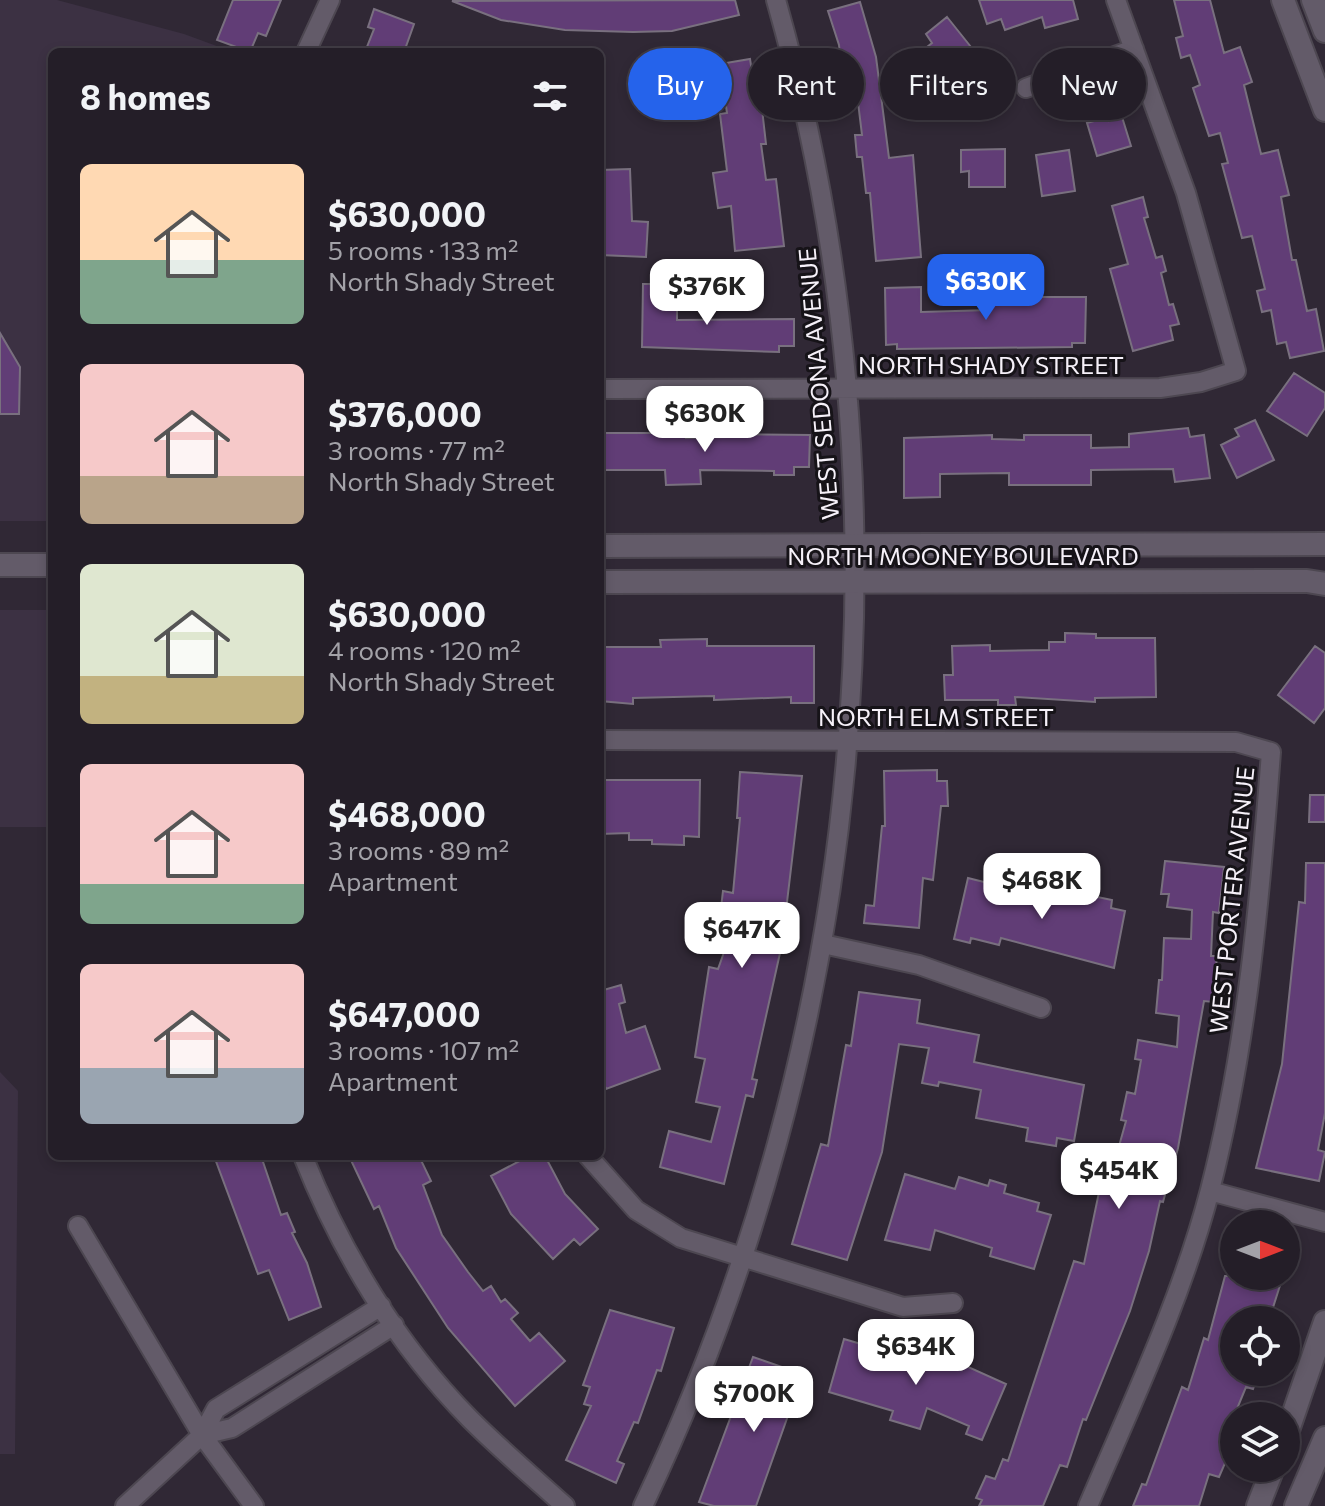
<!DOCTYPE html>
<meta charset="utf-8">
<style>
body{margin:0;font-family:Commissioner,sans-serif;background:#302b34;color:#f1f3f6;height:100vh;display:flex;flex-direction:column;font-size:30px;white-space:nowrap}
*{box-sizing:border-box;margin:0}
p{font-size:26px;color:#a3a2a8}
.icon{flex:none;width:44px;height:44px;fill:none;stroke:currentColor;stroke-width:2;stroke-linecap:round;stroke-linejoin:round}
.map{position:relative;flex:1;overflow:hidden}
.side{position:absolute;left:48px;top:48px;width:556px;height:1112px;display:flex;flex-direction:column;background:#241e28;border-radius:12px;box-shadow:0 4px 12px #0003,0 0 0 2px #413c45}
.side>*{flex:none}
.top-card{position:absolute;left:628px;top:48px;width:576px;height:72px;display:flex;gap:16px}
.needle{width:52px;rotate:90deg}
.fabs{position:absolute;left:1220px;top:1210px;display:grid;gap:16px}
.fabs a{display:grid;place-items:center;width:80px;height:80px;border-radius:50%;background:#241e28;box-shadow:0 4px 12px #0003,0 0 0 2px #413c45;font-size:40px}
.price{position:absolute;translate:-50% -68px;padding:0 18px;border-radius:16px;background:#fff;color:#222;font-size:26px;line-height:52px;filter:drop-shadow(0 2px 4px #0008)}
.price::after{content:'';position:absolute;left:50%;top:48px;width:24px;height:18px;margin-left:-12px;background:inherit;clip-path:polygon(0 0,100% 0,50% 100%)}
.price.active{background:#2563eb;color:#fff}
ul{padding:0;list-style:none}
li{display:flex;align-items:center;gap:24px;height:200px;padding:0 32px}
li span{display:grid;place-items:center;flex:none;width:224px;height:160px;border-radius:12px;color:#555}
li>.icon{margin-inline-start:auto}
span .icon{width:96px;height:96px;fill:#fffc;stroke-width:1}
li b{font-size:34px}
h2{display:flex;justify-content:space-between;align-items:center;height:96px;padding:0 32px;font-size:34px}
.pill{padding:0 28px;border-radius:36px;background:#241e28;box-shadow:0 4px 12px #0003,0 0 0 2px #413c45;font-size:28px;line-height:72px}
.pill.active{background:#2563eb;color:#fff}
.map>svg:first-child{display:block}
</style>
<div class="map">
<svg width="1325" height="1506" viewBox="0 0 1325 1506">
<rect width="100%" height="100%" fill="#302835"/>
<path fill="#3c3143" d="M0,0h57l127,34 49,18h-181v469h-52z
M0,610h52v217h-52z
M0,1072l18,19 -3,363h-15z"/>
<path fill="#613d76" stroke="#79707f" stroke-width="2" d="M233,0h48l-15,36 -8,-3 -8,19 -33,-12z
M735,0l4,15 -67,16 -39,1 -68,-2 -64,-10 -49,-19z
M979,0h94l5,19 -33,9 -3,-11 -37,13 -4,-11 -14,5z
M1174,0h36l14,53 16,-6 12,35 -8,3 17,69 17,-4 11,45 -8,2 11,63h4l11,51 9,-2 8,42 -34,7 -4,-16 -9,2 -6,-34 -9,2 -5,-21 8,-2 -13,-53 -10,2 -20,-74 6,-1 -8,-30 -11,3 -16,-48 7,-3 -10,-30 -9,3 -5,-20 7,-2z
M860,2l16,55 13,101 24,-3 8,102 -45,4 -6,-68h-4l-4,-36h-5l-2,-22h7l-5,-41 -3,1 -2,-12 -9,1 -4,-39 -11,-34z
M374,9l40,15 -10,28h-39l9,-23 -6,-2z
M947,17l28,35 -32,26 -21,-27 10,-8 -6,-9z
M750,59l8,51 4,-1 4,35h-5l5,36 10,-1 8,67 -49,5 -4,-45 -13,2 -5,-35 14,-2 -7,-57 7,-1 -7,-49z
M1108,117l1,4 13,-4 9,29 -34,10 -10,-33z
M1005,149v38h-36v-16l-8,1v-22z
M1069,150l6,41 -33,5 -6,-41z
M630,169l2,52 16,1 -2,35 -46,-2v-85z
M1143,197l5,20 -4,1 12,40 6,-2 4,15 -5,2 8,32 4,-1 6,20 -9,2 3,14 -40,11 -23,-82 18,-5 -16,-58z
M643,284h34v36l117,-1v27h-15v6l-137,-5z
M990,285h36v12h60l-1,46h-13v4l-175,2v-5l-11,1 -1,-57 36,-1v25l69,-2z
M0,333l20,34 -1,47h-19z
M1294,373l31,20v15l-18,28 -40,-25z
M1255,420l19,40 -37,18 -16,-33 18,-9 -4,-7z
M1188,428l2,9 14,-2 6,43 -35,4 -2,-13 -82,1v15h-82v-12l-69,1v23l-36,1v-60l88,-3v4l32,1v-5h67v13l38,-1v-13z
M604,433h82v5l41,-1v-3l83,1 -1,32h-15v8h-20v-4l-74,-1 1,14 -35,1 -1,-15h-61z
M1065,633l31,1v4h59l1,59 -61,1v4l-80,-5 1,8h-18v-5h-53l-1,-25h9l-1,-29 38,-1v6l59,-1v-8h16z
M707,639v7h107v57h-23v-6l-77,3v-4l-81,2v6l-33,-3v-54h61l-1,-7z
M1315,646l10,7v55l-11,15 -36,-28z
M937,770v11h10l1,25h-7l-8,74 -10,-2 -4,50 -55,-5 2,-18 8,1 8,-80h3l-1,-55z
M740,772l62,4 -20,168 -30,135 5,1 -4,17 -7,-2 -22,89 -64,-17 9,-36 42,11 9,-35 -24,-5 9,-43 -10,-2 14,-90 9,2 5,-14 6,-46 -8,-1 2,-17 10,2 7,-75h-3z
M600,780h100l-1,57 -15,-1v9l-32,-1v-4h-23v-7l-29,1z
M1310,795h15v27h-16z
M1165,861l59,6 -5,46 -6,-1 -2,44h6l-4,46 -9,-1 -26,147 -15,54 -3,-1 -11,50 -19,60 -44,109 -3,-1 -16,48 -7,-2 -17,41h-64l3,-6 -6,-2 10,-22 9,3 8,-20 5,2 66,-200 10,3 23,-110 9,3 10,-36 -5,-1 6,-28 8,2 6,-34 -6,-1 3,-19 39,7 2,-31 -23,-3 3,-33h3l2,-42 27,1 1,-29 -25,-3 2,-13h-8z
M1306,863h19v250l-7,37 7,2 -6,29 -63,-13 26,-104 17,-162 6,1z
M968,878l60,15 1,-4 24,5 1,-6 58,12 -1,8 14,3 -11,57 -113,-30 -2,7 -28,-7 -1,5 -16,-4z
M621,985l4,17 -6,2 7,29 19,-7 15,43 -54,20 -6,-17v-81z
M859,992l61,8 -3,23 62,12 -5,27 110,23 -10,56 -17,-3 -1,8 -30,-5 2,-13 -52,-10 5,-28 -42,-8 -1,4 -16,-3 7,-35 -30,-4 -17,108 -35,108 -55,-16 29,-100 7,2 18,-101 5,1z
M214,1156h47l20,59 6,-2 8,19 -3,1 15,30 14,44 -32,13 -20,-50 -11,4z
M349,1156h70l12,25 -8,4 19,50 26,37 15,19 8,-5 10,16 4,-3 13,14 -7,6 19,22 9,-8 26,28 -50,45 -67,-78 -52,-80 -17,-42 -5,3z
M529,1156h16l20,38 33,35 -18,16 -6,-6 -21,20 -42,-45 -20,-38z
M905,1174l50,15 4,-12 29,9 2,-6 16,5 -2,8 35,10 -2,8 14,4 -17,54 -44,-13 2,-8 -57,-18 -5,20 -45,-10z
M1225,1276h58l-14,44h-35v52h25l-6,17 -7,-2 -12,29v24l-5,14 -10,23 -10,-3 -10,32h-66l9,-22 4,1 36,-98 6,3 16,-52 4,2z
M610,1310l64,18 -13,43 -4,-1 -19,53 -4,-1 -17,39 7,3 -8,19 -50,-23 25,-54 -7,-2 6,-17 -7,-2z
M844,1339l51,15 1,-4 66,20 2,-5 42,19 -24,56 -16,-6 3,-8 -42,-18 -7,21 -30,-9 3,-9 -64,-19z
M753,1357l58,20 -13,36 -8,-3 -34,96h-42l-15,-4z"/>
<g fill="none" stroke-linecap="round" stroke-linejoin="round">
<g stroke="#4d4751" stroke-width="22">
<path id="minor" d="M306,52l24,-52
M1026,88l108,-39
M600,389l560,-1 41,-6 35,-11 -50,-178 -70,-193
M600,740l636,2 35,10c-11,148 -24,294 -61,438 -28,108 -78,213 -122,316
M823,944l96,21 122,43
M303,1156c38,96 94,189 167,263 30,30 63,58 95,87
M588,1156l48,54 45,28 222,69 50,-4
M1210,1191l115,31
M78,1226l124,209 52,71
M202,1435l30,-7 162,-103
M125,1506l77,-71 14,-26 165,-103
M643,1506c221,-467 275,-1008 133,-1506"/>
</g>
<g stroke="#4d4751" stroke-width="26">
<path id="tertiary" d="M1283,0l42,110
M1313,0l12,31
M600,546l725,-2
M0,565h52
M600,582l707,-1 18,3
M1286,1436l39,-114
M1258,1506l15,-38
M1296,1506l29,-68"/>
</g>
<use href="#minor" stroke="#635b69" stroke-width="18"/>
<use href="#tertiary" stroke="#635b69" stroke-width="22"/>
</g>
<g text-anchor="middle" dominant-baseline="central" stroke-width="6" stroke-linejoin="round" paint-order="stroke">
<g font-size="24" fill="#f6f1f9" stroke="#161318">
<text x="991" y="364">NORTH SHADY STREET</text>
<text transform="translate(818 384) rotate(-95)">WEST SEDONA AVENUE</text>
<text x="963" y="555">NORTH MOONEY BOULEVARD</text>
<text x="936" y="716">NORTH ELM STREET</text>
<text transform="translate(1231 900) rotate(-84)">WEST PORTER AVENUE</text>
</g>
</g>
</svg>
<div class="fabs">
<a><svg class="needle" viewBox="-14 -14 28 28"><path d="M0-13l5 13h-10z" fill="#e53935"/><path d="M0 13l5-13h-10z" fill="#a3a2a8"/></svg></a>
<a><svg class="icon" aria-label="locate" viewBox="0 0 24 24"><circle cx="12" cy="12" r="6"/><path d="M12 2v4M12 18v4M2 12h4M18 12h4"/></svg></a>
<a><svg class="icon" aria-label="layers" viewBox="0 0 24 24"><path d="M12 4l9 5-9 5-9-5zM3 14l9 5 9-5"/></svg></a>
</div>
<b class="price active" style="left:986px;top:322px">$630K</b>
<b class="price" style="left:707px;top:327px">$376K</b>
<b class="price" style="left:705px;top:454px">$630K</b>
<b class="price" style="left:1042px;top:921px">$468K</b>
<b class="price" style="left:742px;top:970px">$647K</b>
<b class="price" style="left:1119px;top:1211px">$454K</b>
<b class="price" style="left:916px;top:1387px">$634K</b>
<b class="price" style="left:754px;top:1434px">$700K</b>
<div class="top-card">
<a class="pill active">Buy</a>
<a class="pill">Rent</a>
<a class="pill">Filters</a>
<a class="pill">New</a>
</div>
<section class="side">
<h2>8 homes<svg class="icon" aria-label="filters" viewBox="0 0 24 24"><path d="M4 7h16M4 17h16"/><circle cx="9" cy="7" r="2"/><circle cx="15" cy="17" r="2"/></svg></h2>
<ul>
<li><span style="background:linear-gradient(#ffd9b3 60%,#7fa58c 0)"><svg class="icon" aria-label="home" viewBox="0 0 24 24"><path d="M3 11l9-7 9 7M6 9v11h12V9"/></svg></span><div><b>$630,000</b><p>5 rooms · 133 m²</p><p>North Shady Street</p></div></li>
<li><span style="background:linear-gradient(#f6c9c9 70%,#b9a48a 0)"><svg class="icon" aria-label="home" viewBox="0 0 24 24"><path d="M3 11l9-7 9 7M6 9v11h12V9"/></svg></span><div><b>$376,000</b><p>3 rooms · 77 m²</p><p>North Shady Street</p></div></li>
<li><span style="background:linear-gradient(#dfe7d0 70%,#c2b280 0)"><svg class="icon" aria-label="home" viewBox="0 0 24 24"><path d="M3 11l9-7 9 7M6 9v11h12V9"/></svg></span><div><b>$630,000</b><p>4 rooms · 120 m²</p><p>North Shady Street</p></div></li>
<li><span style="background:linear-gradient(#f6c9c9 75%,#7fa58c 0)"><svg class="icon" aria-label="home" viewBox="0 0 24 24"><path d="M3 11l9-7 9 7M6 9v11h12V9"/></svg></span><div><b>$468,000</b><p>3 rooms · 89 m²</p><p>Apartment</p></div></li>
<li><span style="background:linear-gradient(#f6c9c9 65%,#9aa5b1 0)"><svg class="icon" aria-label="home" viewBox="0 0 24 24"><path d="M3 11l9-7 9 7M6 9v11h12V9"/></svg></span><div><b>$647,000</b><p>3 rooms · 107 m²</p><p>Apartment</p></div></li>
</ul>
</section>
</div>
